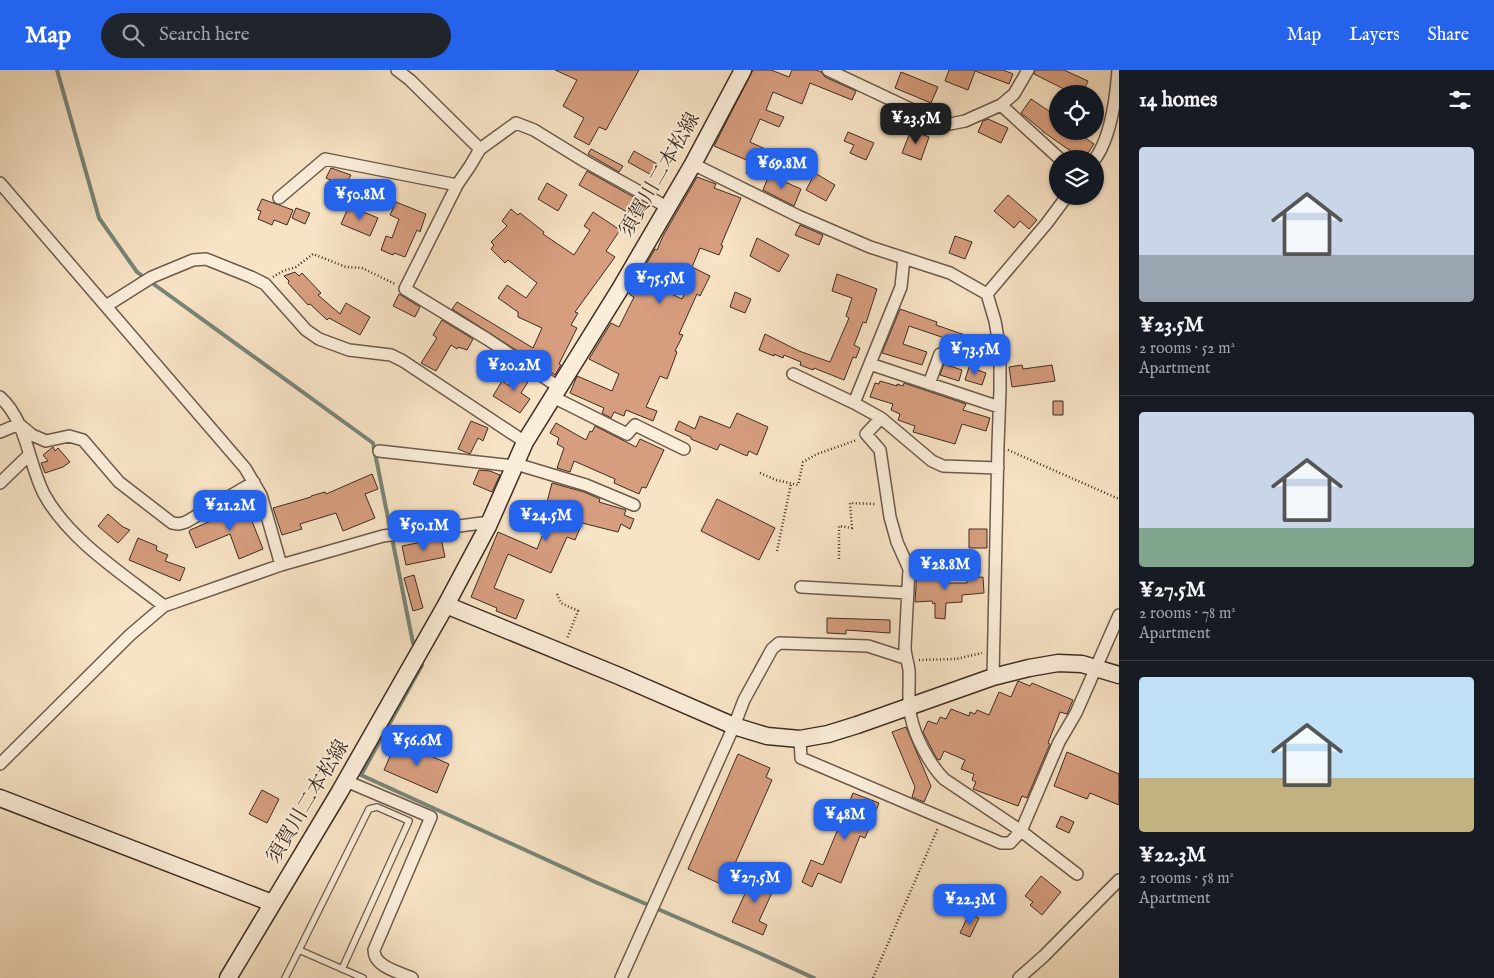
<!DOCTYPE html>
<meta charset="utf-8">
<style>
body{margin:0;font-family:"IM FELL English","Noto Serif JP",serif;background:#20242c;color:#f1f3f6;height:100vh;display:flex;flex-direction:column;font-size:19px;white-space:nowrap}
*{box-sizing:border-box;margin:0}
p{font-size:16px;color:#9ea1a6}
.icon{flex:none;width:28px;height:28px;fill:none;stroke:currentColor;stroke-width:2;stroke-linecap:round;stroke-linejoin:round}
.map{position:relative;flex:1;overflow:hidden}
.drawer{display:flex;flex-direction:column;background:#171b24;width:375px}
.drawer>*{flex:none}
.tools{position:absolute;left:1049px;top:15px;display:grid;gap:10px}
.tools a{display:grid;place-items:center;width:55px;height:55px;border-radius:50%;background:#171b24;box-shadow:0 1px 4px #0004;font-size:25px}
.price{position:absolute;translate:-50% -42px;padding:0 11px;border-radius:10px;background:#2563eb;color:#fff;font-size:16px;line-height:32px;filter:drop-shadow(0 1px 2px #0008)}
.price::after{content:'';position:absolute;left:50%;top:30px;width:15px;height:11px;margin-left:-8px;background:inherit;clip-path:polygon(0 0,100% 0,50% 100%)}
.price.selected{background:#222;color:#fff}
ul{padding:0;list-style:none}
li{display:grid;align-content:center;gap:10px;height:265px;padding:0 20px}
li+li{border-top:1px solid #363941}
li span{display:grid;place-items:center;height:155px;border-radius:5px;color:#555}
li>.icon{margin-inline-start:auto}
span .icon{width:90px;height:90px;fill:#fffc;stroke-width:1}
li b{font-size:21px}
h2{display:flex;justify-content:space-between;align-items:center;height:60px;padding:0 20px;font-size:21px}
header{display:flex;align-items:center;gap:30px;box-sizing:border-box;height:70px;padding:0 25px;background:#2563eb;color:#fff}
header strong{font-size:24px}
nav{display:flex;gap:28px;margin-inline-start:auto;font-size:18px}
.search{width:350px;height:45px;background:#20242c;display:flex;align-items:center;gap:12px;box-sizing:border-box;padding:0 18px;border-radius:28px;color:#9ea1a6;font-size:19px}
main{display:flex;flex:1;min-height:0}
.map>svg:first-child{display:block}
</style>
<header>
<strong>Map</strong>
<div class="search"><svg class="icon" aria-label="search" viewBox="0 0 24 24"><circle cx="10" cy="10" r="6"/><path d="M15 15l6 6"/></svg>Search here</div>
<nav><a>Map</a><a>Layers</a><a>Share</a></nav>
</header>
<main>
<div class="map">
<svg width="1119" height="908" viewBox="0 0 1119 908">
<rect width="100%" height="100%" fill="#f7e3c5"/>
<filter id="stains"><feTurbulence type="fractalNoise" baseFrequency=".004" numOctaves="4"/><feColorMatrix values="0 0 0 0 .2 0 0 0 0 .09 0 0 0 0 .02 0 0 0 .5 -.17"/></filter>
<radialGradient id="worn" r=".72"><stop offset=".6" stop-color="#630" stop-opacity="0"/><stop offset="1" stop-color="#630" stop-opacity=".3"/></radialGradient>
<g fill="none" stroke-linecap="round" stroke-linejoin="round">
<path stroke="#788478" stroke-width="4" d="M57,0l42,148 38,54 236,171 40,200
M422,595l-61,110 232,106 164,71 57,26"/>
</g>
<path fill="#d69d7e" stroke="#3e2d23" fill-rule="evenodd" d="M555,0h84l-33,60 -7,-3 -10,18 -15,-8 10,-19 -21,-12 14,-26z
M753,0h18l18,7 3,-7h24l5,2 4,5 31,14 -4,9 -42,-17 -8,21 -29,-12 -7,18 18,7 -5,10 -19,-8 -10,23 22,10 -11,27 -15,-6 5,-11 -37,-16z
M949,0h54l10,4 -4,10 -34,-13 -7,19 -23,-9z
M1035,0h29l24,11 -6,13h-8l-40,-20z
M901,2l37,15 -7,16 -36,-15z
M1031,29l27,18v14h17l19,13 -10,15h-17l5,-7 -30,-21h1l-22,-18z
M988,49l20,9 -7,15 -23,-11 5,-11z
M911,60l18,7 -8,23 -19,-7z
M848,62l26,11 -8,17 -16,-7 4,-8 -10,-4z
M591,79l32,17 -4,6 -31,-18z
M634,81l25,14 -6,11 -25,-14z
M331,98l20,7 -9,17 -10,-4 3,-6 -9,-4z
M587,101l57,32 -8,14 -57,-32z
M815,103l20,12 -9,16 -20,-11z
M769,105l32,14 -7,17 -31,-16z
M697,107l19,7 -2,4 27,10 -20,47 2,1 -4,9 -19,-7 -8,19 18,9 -10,20 -3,-2 -18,40 4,1 -8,16 2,1 -10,27 -7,-3 -14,31 11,4 -4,10 -27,-11 -2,6 -10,-4 -3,6 -9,-5 2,-5 -34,-15 7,-17 35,15 7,-17 -30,-15 22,-36 8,4 15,-30 -5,-3 26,-45 2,1 6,-14zM673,199l19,10 -10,20 -19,-9z
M547,113l20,12 -9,16 -20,-12z
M1008,125l29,25 -8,9 -9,-8 -6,7 -20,-17z
M262,129l31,11 -6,15 -13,-5 -2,5 -14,-6 3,-8 -4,-1z
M396,132l30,12 -6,18 -3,-2 -12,27 -11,-4 -1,2 -12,-5 5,-14 6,2 7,-19 -9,-4z
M349,136l29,12 -8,18 -29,-12z
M296,138l14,5 -5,11 -13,-6z
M511,139l7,6 2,-2 24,19 -1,2 31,21 16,-25 -6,-4 9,-14 27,18 -14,21 9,6 -40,55 3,1 -7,12 6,3 -18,36 2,1 -6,10 -103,-66 5,-7 76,46 9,-20 -24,-11v-5l-20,-14 9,-13 19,13 11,-15 -29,-23 -3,3 -14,-14 3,-4 -3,-3 16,-16 -5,-5z
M800,155l23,10 -4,10 -24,-10z
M955,166l17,6 -7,17 -16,-6z
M757,168l32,17 -10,17 -29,-16z
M295,202l4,4 3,-3 19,20 -3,2 22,19 6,-11 24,14 -10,18 -31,-17 -2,2 -17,-16 -2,1 -20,-22 1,-2 -5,-5z
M837,204l40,15 -11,34 -3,-1 -9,23 6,3 -4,10 -3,-1 -9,23 -30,-12 -1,2 -13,-5 1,-3 -17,-7 -1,3 -9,-4v2l-15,-6 6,-16 34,17 31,11 19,-44 -3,-2 6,-18 -20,-7z
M735,222l16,7 -6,14 -15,-6z
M399,224l21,13 -5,10 -22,-11z
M900,239l37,13 -1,3 29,10 -3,9 -53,-18 -6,18 24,8 -5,13 -40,-12z
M442,250l31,19 -6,11 -9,-3 -1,2 -6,-4 -15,26 -15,-8 16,-25 -4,-3z
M944,294l18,6 -3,11 -19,-6z
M1022,295l1,4 29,-4 3,16 -43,6 -3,-20z
M969,297l17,6 -4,12 -17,-5z
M520,300l11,7 -10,16 9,6 -10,14 -27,-17 9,-15 8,5z
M880,311l17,5v-2l6,2 1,-3 62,21 -3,6 27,8 -4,13 -24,-7 -7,20 -42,-12 2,-6 -17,-6 2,-6 -9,-4 2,-6 -23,-7 5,-14 4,1z
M1053,331h10v14h-10z
M737,343l31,14 -11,28 -8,-4 -2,5 -27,-12 -3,6 -26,-11v-2l-16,-7 4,-9 16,8 5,-13 30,12z
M471,351l17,7 -5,13 -5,-3 -8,16 -12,-5z
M556,353l30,17 4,-9 2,1 3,-6 41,21 4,-8 24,11 -18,38 -4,-1 -3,7 -25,-11 1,-4 -41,-18 -4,11 -13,-4 7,-20 -7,-4 2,-6 -9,-5z
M53,377l2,4 3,-3 12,14 -7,5 -18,6 -4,-10 7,-2 -5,-6z
M479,400l11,1 10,4 -8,17 -19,-8z
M372,404l6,15 -13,5 10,24 -32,13 -7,-18 -36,11 2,5 -20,6 -9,-27 38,-11v-1l14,-4 1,2z
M552,413l32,9 16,7 -1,3 27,8 -2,5 10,4 -4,10 -9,-5 -3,8 -36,-9 -7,17 -8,-3 -16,36 -43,-19 -14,34 30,12 -8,19 -20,-8 1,-3 -26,-11 27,-65 39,17 18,-45 -8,-2z
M717,429l58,29 -16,32 -58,-29z
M246,436l17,43 -24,10 -9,-25 -34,14 -7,-16 1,-2z
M108,444l15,13 7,3 -12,13 -20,-17z
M969,459h18v19h-18z
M138,468l19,8 -1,4 12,5 -3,6 20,7 -5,13 -51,-21z
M441,468l4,19 -39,8 -4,-19z
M917,501h12v8h14l1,4h23v-5l16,-1 1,16 -22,2v7l-16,1 -1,16 -10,-1v-15l-2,1 -1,-3 -17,1z
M414,505l9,33 -10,3 -9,-33z
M827,548l63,2v13l-44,-3v4l-19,-1z
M1018,611l12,5 2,-3 41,17 -6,14 -7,-2 -12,31 2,1 -23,54 -5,-2 -4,10 -45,-17 3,-7 -4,-2 2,-6 -13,-5 4,-9 -21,-9 -4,9 -3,-1 -14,-27 5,-11 9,3 3,-7 6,2 5,-10 18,7 1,-4 5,2 2,-4 12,5 10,-23 12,5z
M906,657l25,59 -7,16 -12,-5 3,-10 -23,-55z
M397,671l52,23 -12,29 -53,-23z
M1067,682l52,22v31l-29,-12 -3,6 -33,-13z
M738,684l32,14 -4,9 6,3 -47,106 -37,-17z
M262,720l17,9 -12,24 -18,-9z
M853,723l26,10 -14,35 -5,-2 -19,47 -23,-10 -6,14 -10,-5 9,-22 12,5z
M1061,746l13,6 -5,11 -13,-6z
M755,802l22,10 -18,39 8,4 -4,10 -31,-13z
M1041,806l20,16 -19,23 -12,-10 3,-3 -8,-6z
M969,844l10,4 -9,19 -10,-4z"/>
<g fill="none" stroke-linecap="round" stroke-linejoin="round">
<g stroke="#6c5a4c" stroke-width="8">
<path id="lane" d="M299,880l70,-141 8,-2 32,14 -67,148
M285,908l14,-28 64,28"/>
</g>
<g stroke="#6c5a4c" stroke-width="14">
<path id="street" d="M397,0l13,10 70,69 36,-26 18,7 52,32 81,45
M828,0l87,41 27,12 8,1 15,-3 36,-16 13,-11 14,-24
M1001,35l59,54
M1095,89c16,-22 21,-62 23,-89
M693,94l105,52 72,31 80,26 37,21 8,27 5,29v40l-2,55 -5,232
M0,113l245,285 16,27 20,70
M457,115l-52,104 82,50 73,49
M279,128l46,-39 132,26 13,-19 10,-17
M987,224l60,-71 20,-27
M106,236l46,-29 41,-17 13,-1 45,18 14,7 41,46 13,9 30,11 42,5 12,6 122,81
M870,294l129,43
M793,304l61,29 27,15 51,43 11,5 55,2
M929,314l11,-30
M0,327c27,24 28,66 44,97 25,46 79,80 120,112
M553,327l74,37 8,-9 49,24
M854,333l47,-116 3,-29
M881,348l-15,16 14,16 10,67 7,25 12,27 -4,78c0,8 3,15 4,23 1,15 -2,33 2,47 4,20 19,48 33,62l77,52 56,43
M0,362l19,-8 13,11 14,6 23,-5 14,4 36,42 53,41 7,1 7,-2 68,-40
M379,381l136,15
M516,394l70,21 48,20
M0,413l29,-28
M801,517l107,6
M800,669l1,19 200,85h9l11,-12 38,-89 17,-29 43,-98
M0,694l130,-129 34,-29 117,-41 102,-29 99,-13 6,3
M346,711l85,36 -57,133c0,17 25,22 38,28
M621,908l113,-252 10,-26 28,-51 7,-6 89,3 37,12
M1019,908l25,-22 75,-76"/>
</g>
<g stroke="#3e2d23" stroke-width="19">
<path id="secondary" d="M446,535l173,71 115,50 33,10 33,3 28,-5 29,-9 136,-48 36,-9 29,-5 24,1 37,11
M0,728l272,105
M228,908l111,-185 107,-188 42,-79 37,-84 95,-153 73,-125 50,-94"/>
</g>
<path stroke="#3e2d23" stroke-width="2.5" stroke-dasharray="1 2.5" stroke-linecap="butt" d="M273,207l10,-6 13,-4 17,-13 33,13 16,1 33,16
M1008,380l111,49
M760,403l16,7 22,5 5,-23 14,-8 40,-14
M777,481l14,-67
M839,489v-33l13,2 -2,-25 26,1
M557,524l4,9 17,8 -11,28
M919,590l37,-1 26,-6
M873,908l65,-150"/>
<use href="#lane" stroke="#faedd9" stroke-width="5.5"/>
<use href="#street" stroke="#faedd9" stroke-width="11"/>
<use href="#secondary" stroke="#faedd9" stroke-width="16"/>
</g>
<g text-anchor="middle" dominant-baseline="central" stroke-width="4" stroke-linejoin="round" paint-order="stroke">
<g font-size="20" fill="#3e2d23" stroke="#faedd9">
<text transform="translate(660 105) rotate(-60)">須賀川二本松線</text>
<text transform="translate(308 732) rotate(-59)">須賀川二本松線</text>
</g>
</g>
<rect width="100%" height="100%" filter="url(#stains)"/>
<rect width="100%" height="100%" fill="url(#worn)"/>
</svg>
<div class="tools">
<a><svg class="icon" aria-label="locate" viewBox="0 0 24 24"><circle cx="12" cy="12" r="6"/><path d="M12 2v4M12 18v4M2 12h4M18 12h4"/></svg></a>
<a><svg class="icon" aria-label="layers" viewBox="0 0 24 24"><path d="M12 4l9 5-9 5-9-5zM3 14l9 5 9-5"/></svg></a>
</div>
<b class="price selected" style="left:916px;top:75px">¥23.5M</b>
<b class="price" style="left:782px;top:120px">¥69.8M</b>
<b class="price" style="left:360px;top:151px">¥50.8M</b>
<b class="price" style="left:660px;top:235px">¥75.5M</b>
<b class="price" style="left:975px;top:306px">¥73.5M</b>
<b class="price" style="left:514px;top:322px">¥20.2M</b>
<b class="price" style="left:230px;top:462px">¥21.2M</b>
<b class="price" style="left:546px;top:472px">¥24.5M</b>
<b class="price" style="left:424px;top:482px">¥50.1M</b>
<b class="price" style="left:945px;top:521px">¥28.8M</b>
<b class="price" style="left:417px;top:697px">¥56.6M</b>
<b class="price" style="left:845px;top:771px">¥48M</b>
<b class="price" style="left:755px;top:834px">¥27.5M</b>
<b class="price" style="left:970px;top:856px">¥22.3M</b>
</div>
<section class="drawer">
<h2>14 homes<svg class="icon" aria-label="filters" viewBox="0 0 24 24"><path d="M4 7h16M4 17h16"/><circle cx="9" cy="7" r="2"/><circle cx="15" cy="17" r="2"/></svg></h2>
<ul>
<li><span style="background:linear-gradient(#c9d6e8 70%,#9aa5b1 0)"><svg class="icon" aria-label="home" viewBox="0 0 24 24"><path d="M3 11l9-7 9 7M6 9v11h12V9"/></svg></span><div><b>¥23.5M</b><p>2 rooms · 52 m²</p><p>Apartment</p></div></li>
<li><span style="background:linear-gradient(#c9d6e8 75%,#7fa58c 0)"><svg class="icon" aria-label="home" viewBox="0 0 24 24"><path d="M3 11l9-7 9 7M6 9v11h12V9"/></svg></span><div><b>¥27.5M</b><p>2 rooms · 78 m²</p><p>Apartment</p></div></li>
<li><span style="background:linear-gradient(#bfe0f5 65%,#c2b280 0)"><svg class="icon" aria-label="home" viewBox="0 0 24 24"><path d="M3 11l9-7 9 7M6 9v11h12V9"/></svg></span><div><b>¥22.3M</b><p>2 rooms · 58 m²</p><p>Apartment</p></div></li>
</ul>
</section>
</main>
